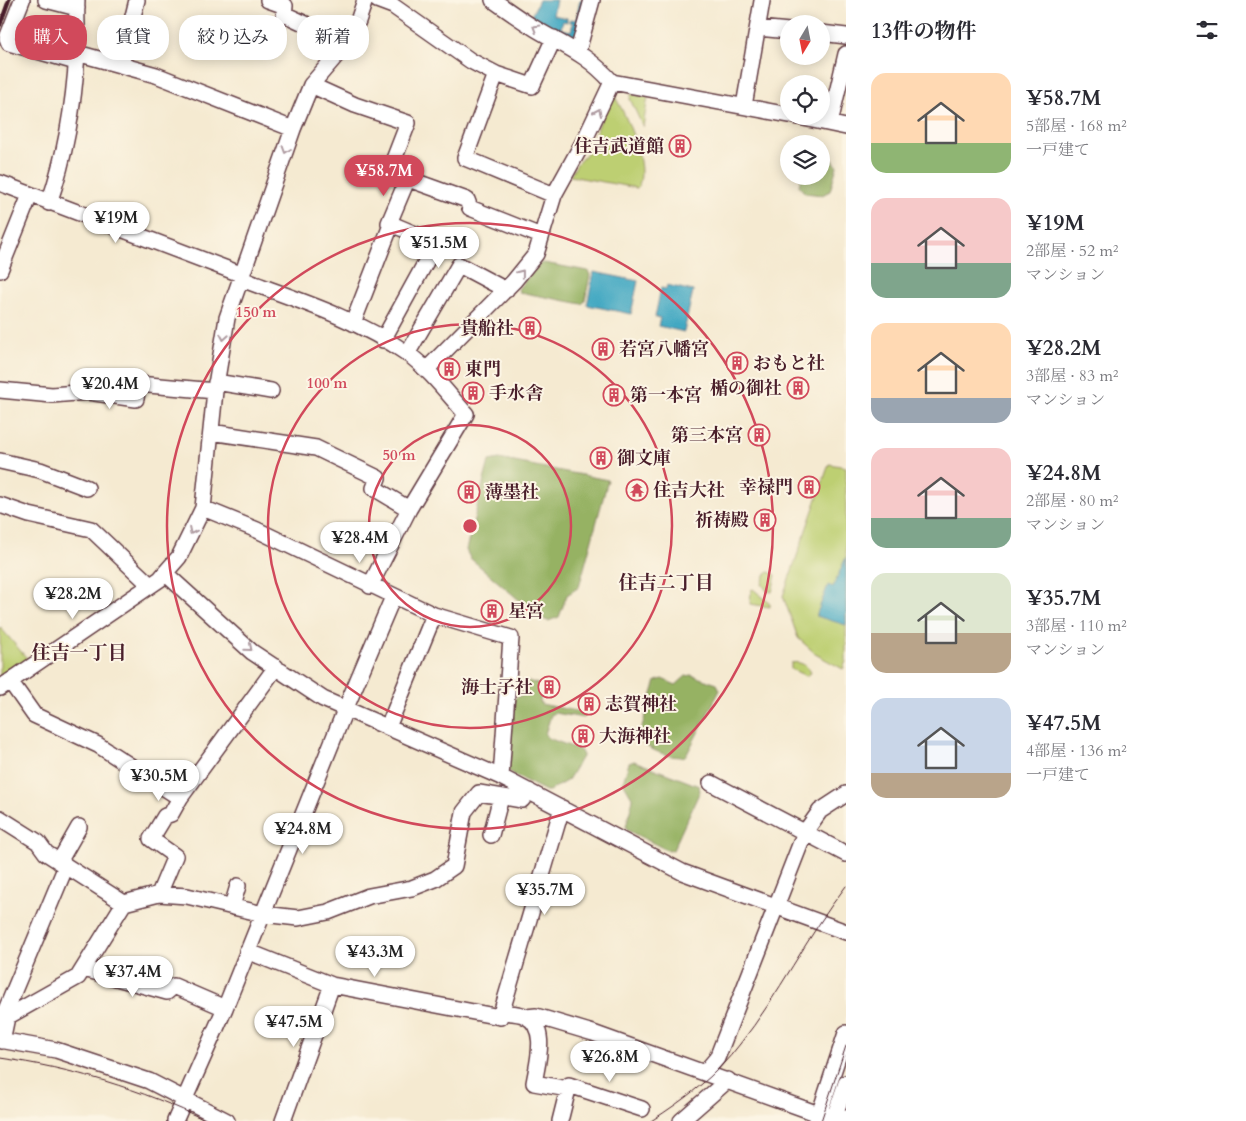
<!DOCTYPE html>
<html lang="ja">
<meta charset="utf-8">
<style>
body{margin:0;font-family:Cardo,"Noto Serif JP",serif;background:#f7f7f7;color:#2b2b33;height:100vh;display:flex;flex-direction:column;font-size:19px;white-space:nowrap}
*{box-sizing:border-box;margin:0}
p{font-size:16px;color:#7c7c81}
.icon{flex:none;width:28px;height:28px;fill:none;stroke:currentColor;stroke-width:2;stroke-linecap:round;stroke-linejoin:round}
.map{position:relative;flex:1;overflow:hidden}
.side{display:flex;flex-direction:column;background:#fff;width:400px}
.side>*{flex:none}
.hud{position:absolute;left:15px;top:15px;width:475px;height:45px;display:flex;gap:10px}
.needle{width:32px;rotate:190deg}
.controls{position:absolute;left:780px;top:15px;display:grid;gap:10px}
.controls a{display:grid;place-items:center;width:50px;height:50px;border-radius:50%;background:#fff;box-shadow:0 2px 12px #0003;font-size:25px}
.price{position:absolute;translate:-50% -42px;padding:0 11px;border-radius:18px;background:#fff;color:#222;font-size:16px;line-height:32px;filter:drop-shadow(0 1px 2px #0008)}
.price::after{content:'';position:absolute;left:50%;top:30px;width:15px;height:11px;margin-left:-8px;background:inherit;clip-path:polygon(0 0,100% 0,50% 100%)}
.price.selected{background:#d1495b;color:#fff}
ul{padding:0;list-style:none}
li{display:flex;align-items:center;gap:15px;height:125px;padding:0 25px}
li span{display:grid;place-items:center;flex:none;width:140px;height:100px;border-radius:15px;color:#555}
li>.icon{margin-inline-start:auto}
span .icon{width:60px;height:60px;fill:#fffc;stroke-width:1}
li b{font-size:21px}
h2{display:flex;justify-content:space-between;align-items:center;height:60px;padding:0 25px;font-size:21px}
.pill{padding:0 18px;border-radius:20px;background:#fff;box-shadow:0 2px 12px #0003;font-size:18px;line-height:45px}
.pill.selected{background:#d1495b;color:#fff}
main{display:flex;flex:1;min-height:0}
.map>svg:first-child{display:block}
</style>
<main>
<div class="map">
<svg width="846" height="1121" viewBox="0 0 846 1121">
<rect width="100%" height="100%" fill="#fcf5e5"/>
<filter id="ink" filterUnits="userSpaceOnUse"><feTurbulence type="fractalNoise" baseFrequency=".02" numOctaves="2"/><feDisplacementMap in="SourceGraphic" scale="10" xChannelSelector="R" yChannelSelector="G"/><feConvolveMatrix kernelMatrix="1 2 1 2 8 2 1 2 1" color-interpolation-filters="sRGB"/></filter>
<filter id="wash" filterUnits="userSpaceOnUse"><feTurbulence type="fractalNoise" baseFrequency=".0096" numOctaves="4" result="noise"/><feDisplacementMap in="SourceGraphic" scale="20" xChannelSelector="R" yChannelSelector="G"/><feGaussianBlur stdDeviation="1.12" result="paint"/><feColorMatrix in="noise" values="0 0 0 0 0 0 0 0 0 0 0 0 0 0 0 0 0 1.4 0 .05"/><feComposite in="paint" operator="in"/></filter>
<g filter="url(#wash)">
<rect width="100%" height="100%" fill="#f5ead1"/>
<path fill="#bdcf72" stroke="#84774e" d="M610,94h3c12,17 38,76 24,94l-67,-12 7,-12 13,-14z
M631,94l17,3 -5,30 -13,-28z
M829,464l17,3v194l-3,8 -26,-14 -19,-17 -15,-42z
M769,572l7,3 -4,17 -5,-1 -5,-7 3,-9z
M753,589l17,14v4l-20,-3 1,-14z
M0,627l31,36 -31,18z
M791,663c8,-2 17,2 20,10l-5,3 -15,-7z"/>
<path fill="#96b264" stroke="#706848" d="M826,159l7,1 4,6 -7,25 -8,4 -17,-2 -6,-7 2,-10h20v-16z
M544,263l44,8 2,4 -5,26 -3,3 -63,-12 -1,-3 21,-25z
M499,459l109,21 -29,107 -12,8 -8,22 -11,4 -8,-3 -70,-60 -4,-8 23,-89z
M691,675l26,9 3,6 -34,66c-13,4 -40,-7 -48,-17l18,-58 6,-2 14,6 10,-9z
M528,681l14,4 -2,16 1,3 45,9 -2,5 -29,-5 -4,2 -6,19 3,4 32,12 3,5 -15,25 -19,11h-3l-34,-17 -5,-6 8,-70 7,-3 1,-11z
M634,761l65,25 1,5 -27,59 -4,1 -42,-21 -1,-3 7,-28 -10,-17 6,-19z"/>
<path fill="#42a8c2" stroke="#466476" d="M539,0h17l-3,15 14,3v4l-4,-1 -2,8 10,2 2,-8 -3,-1 1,-3 5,1 4,-20h6l-10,41 -3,1 -44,-22z
M594,272l44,9 -7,33 -44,-9z
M667,285l26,6 -9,41 -26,-6 2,-8 -5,-1 6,-29 5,1z
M846,557v68l-30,-9 12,-31 5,2z"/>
</g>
<g filter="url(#ink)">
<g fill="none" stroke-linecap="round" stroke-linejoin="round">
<g stroke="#643d44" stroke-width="18">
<path id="minor" d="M22,0l-15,38 2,5 67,19
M46,0l31,8
M268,0l17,6 -1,8 63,29
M365,0l-7,21 -11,22 -36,42 -18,44 -66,189 -12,73 -12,117 -24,49 -14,16 87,79 71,47 178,78 181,95 164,60
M377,0l16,6 78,55 25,13 -31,84 89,37
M493,0c14,10 28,20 43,29 30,18 51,25 76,53l177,33
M758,28l31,3
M821,33l25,3
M578,51l14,-51
M77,53l79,22 137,54
M121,65l16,-65
M496,74l36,12 22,-48
M311,85l44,20 53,18 -19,49 78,28 3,8 71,28
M744,106l18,-105
M794,116l52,11
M830,123l16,-69
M0,183l243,92
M49,203c17,-49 25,-98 28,-150 1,-17 -1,-35 0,-53
M0,270l30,-75
M241,279c57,21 117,40 167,75 22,16 40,40 58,60l-57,95 -39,77
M353,323l38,-98
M383,340l50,-91 1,-7 -45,-19 16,-38 1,-7
M407,354l52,-89 47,25
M424,368l6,-2 84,-85 22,-27 18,-59 32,-58 26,-55
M216,382l55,9
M0,390l52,5 36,-3 48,7 2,-15 77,7
M211,432l105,16 62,30 -4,10 35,21
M0,461l40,9 47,18
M0,505l29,10 62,14 59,56
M203,508l54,22 177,85 77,23 -10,139
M10,681l24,34 64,30 82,53 96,-131
M0,688l160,-109 5,-6
M388,727l46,-112
M711,783l135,71
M0,818l38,24 8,11 78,50
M491,835l10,-38
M59,862l20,-35
M159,894l16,-38 -24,-17 14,-23 6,-2 9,-16
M232,906l6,-20
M247,951l85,34 168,32 62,-209
M84,969l83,23 7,-6 51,22
M501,1012c8,1 18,1 24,4 24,11 12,48 9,67l34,6 -8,32
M3,1017l63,-151
M526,1017l10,-1 57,17 220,79 33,6
M0,1040l56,10 93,31 78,40
M2,1041l5,-24 71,-40 46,-74 35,-9 28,2 76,18 35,4 30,-6 41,-16 43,-8 23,-9 19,-13 10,-54 15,-19 43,7 7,-9
M705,1072l12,-14 88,-226 15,-21 26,-17
M569,1085l73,24
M175,1121l50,-113 120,-298 48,-113
M283,1121l49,-136
M681,1121l47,-41
M817,1121l29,-88
M833,1121l13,-38"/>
</g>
<use href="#minor" stroke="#fff" stroke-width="15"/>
<path stroke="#4a1f2b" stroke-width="1" d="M0,1058c72,10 141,31 207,63
M651,1121c33,-21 65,-45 89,-77 39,-49 67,-108 106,-158
M821,1121l25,-75"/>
<path stroke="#4a1f2b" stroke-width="4" d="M0,25l9,-25"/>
</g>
<defs><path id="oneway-chevron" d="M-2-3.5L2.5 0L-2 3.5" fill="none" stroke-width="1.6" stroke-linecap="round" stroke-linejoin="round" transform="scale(1.25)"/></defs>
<g stroke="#ae9aa0">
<use href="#oneway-chevron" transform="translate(536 28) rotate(-149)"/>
<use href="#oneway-chevron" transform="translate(598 112) rotate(-66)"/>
<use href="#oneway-chevron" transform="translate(286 150) rotate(108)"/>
<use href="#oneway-chevron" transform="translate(521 273) rotate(-52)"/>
<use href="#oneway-chevron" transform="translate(224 337) rotate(100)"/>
<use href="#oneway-chevron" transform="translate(192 531) rotate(116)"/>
<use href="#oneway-chevron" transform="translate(249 648) rotate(40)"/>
</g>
</g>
<g fill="none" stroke="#d1495b" stroke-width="2.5">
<circle cx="470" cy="526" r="101"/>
<circle cx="470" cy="526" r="202"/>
<circle cx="470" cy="526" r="303"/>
</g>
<defs>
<g id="building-ring" transform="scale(1.125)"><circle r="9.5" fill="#fcf5e5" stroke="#d1495b" stroke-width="1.5"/><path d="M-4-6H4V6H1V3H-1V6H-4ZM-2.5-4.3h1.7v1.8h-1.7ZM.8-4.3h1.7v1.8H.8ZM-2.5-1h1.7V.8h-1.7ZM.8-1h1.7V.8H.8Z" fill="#d1495b"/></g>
<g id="temple-ring" transform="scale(1.125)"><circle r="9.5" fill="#fcf5e5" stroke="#d1495b" stroke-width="1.5"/><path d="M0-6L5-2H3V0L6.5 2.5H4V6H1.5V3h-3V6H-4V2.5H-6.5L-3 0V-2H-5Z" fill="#d1495b"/></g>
</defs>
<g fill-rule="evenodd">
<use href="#building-ring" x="680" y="146"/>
<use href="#building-ring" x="530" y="328"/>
<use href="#building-ring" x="603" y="349"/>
<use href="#building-ring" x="737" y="363"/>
<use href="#building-ring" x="449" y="369"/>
<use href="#building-ring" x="798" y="388"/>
<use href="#building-ring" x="473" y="393"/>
<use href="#building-ring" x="614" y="395"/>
<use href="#building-ring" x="759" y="435"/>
<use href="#building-ring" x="601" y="458"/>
<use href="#building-ring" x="809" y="487"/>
<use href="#temple-ring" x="637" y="490"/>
<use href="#building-ring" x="469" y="492"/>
<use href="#building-ring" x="765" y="520"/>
<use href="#building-ring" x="492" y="611"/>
<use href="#building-ring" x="549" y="687"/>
<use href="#building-ring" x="589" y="704"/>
<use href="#building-ring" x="583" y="736"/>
</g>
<g text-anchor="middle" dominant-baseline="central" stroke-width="4" stroke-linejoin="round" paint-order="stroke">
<g font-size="18" font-weight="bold" fill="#4a1f2b" stroke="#fcf5e5" text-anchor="start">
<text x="664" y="146" text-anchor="end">住吉武道館</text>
<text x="514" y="328" text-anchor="end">貴船社</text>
<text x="619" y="349">若宮八幡宮</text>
<text x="753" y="363">おもと社</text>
<text x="465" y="369">東門</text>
<text x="782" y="388" text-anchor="end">楯の御社</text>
<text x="489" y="393">手水舎</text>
<text x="630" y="395">第一本宮</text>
<text x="743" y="435" text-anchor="end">第三本宮</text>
<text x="617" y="458">御文庫</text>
<text x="793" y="487" text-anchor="end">幸禄門</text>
<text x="653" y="490">住吉大社</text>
<text x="485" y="492">薄墨社</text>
<text x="749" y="520" text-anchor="end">祈祷殿</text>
<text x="508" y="611">星宮</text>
<text x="533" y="687" text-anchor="end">海士子社</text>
<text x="605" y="704">志賀神社</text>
<text x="599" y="736">大海神社</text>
</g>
<g font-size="19" font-weight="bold" fill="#4a1f2b" stroke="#fcf5e5">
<text x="666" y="583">住吉二丁目</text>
<text x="79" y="653">住吉一丁目</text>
</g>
</g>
<circle cx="470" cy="526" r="8" fill="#d1495b" stroke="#fcf5e5" stroke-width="2.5"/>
<g font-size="15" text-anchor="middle" font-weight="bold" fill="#d1495b" stroke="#fcf5e5" stroke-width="4" stroke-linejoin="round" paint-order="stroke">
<text x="256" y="317">150 m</text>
<text x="327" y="388">100 m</text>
<text x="399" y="460">50 m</text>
</g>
</svg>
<div class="controls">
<a><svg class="needle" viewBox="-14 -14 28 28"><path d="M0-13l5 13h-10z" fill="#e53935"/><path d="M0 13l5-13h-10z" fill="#7c7c81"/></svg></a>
<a><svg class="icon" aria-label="locate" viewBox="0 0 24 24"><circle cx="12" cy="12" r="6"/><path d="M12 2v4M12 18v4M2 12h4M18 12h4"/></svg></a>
<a><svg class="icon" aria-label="layers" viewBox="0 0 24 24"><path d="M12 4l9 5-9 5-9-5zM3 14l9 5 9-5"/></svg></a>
</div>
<b class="price selected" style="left:384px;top:197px">¥58.7M</b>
<b class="price" style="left:116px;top:244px">¥19M</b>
<b class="price" style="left:439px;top:269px">¥51.5M</b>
<b class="price" style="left:110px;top:410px">¥20.4M</b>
<b class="price" style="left:360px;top:564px">¥28.4M</b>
<b class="price" style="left:73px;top:620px">¥28.2M</b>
<b class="price" style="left:159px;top:802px">¥30.5M</b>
<b class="price" style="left:303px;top:855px">¥24.8M</b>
<b class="price" style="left:545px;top:916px">¥35.7M</b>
<b class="price" style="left:375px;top:978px">¥43.3M</b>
<b class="price" style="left:133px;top:998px">¥37.4M</b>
<b class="price" style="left:294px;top:1048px">¥47.5M</b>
<b class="price" style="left:610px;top:1083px">¥26.8M</b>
<div class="hud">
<a class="pill selected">購入</a>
<a class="pill">賃貸</a>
<a class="pill">絞り込み</a>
<a class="pill">新着</a>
</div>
</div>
<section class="side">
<h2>13件の物件<svg class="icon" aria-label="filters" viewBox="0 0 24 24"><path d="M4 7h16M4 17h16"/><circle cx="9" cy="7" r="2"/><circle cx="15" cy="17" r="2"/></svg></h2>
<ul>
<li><span style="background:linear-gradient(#ffd9b3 70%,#8fb573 0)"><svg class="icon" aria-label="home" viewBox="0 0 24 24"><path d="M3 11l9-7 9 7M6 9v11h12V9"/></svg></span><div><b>¥58.7M</b><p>5部屋 · 168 m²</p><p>一戸建て</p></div></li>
<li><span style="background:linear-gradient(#f6c9c9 65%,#7fa58c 0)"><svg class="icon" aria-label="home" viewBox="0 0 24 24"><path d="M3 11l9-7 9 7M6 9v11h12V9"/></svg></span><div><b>¥19M</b><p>2部屋 · 52 m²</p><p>マンション</p></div></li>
<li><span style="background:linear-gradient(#ffd9b3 75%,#9aa5b1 0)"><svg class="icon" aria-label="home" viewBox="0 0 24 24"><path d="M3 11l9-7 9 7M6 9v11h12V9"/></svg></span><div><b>¥28.2M</b><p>3部屋 · 83 m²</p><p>マンション</p></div></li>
<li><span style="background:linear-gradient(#f6c9c9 70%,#7fa58c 0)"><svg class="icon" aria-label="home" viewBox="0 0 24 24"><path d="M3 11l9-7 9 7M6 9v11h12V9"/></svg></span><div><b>¥24.8M</b><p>2部屋 · 80 m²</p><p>マンション</p></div></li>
<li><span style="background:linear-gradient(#dfe7d0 60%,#b9a48a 0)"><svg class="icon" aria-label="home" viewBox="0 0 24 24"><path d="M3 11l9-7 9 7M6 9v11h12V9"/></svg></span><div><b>¥35.7M</b><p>3部屋 · 110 m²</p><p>マンション</p></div></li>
<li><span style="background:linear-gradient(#c9d6e8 75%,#b9a48a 0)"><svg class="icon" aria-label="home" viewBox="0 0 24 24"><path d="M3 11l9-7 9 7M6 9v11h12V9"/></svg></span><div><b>¥47.5M</b><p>4部屋 · 136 m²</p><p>一戸建て</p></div></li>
</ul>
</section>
</main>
